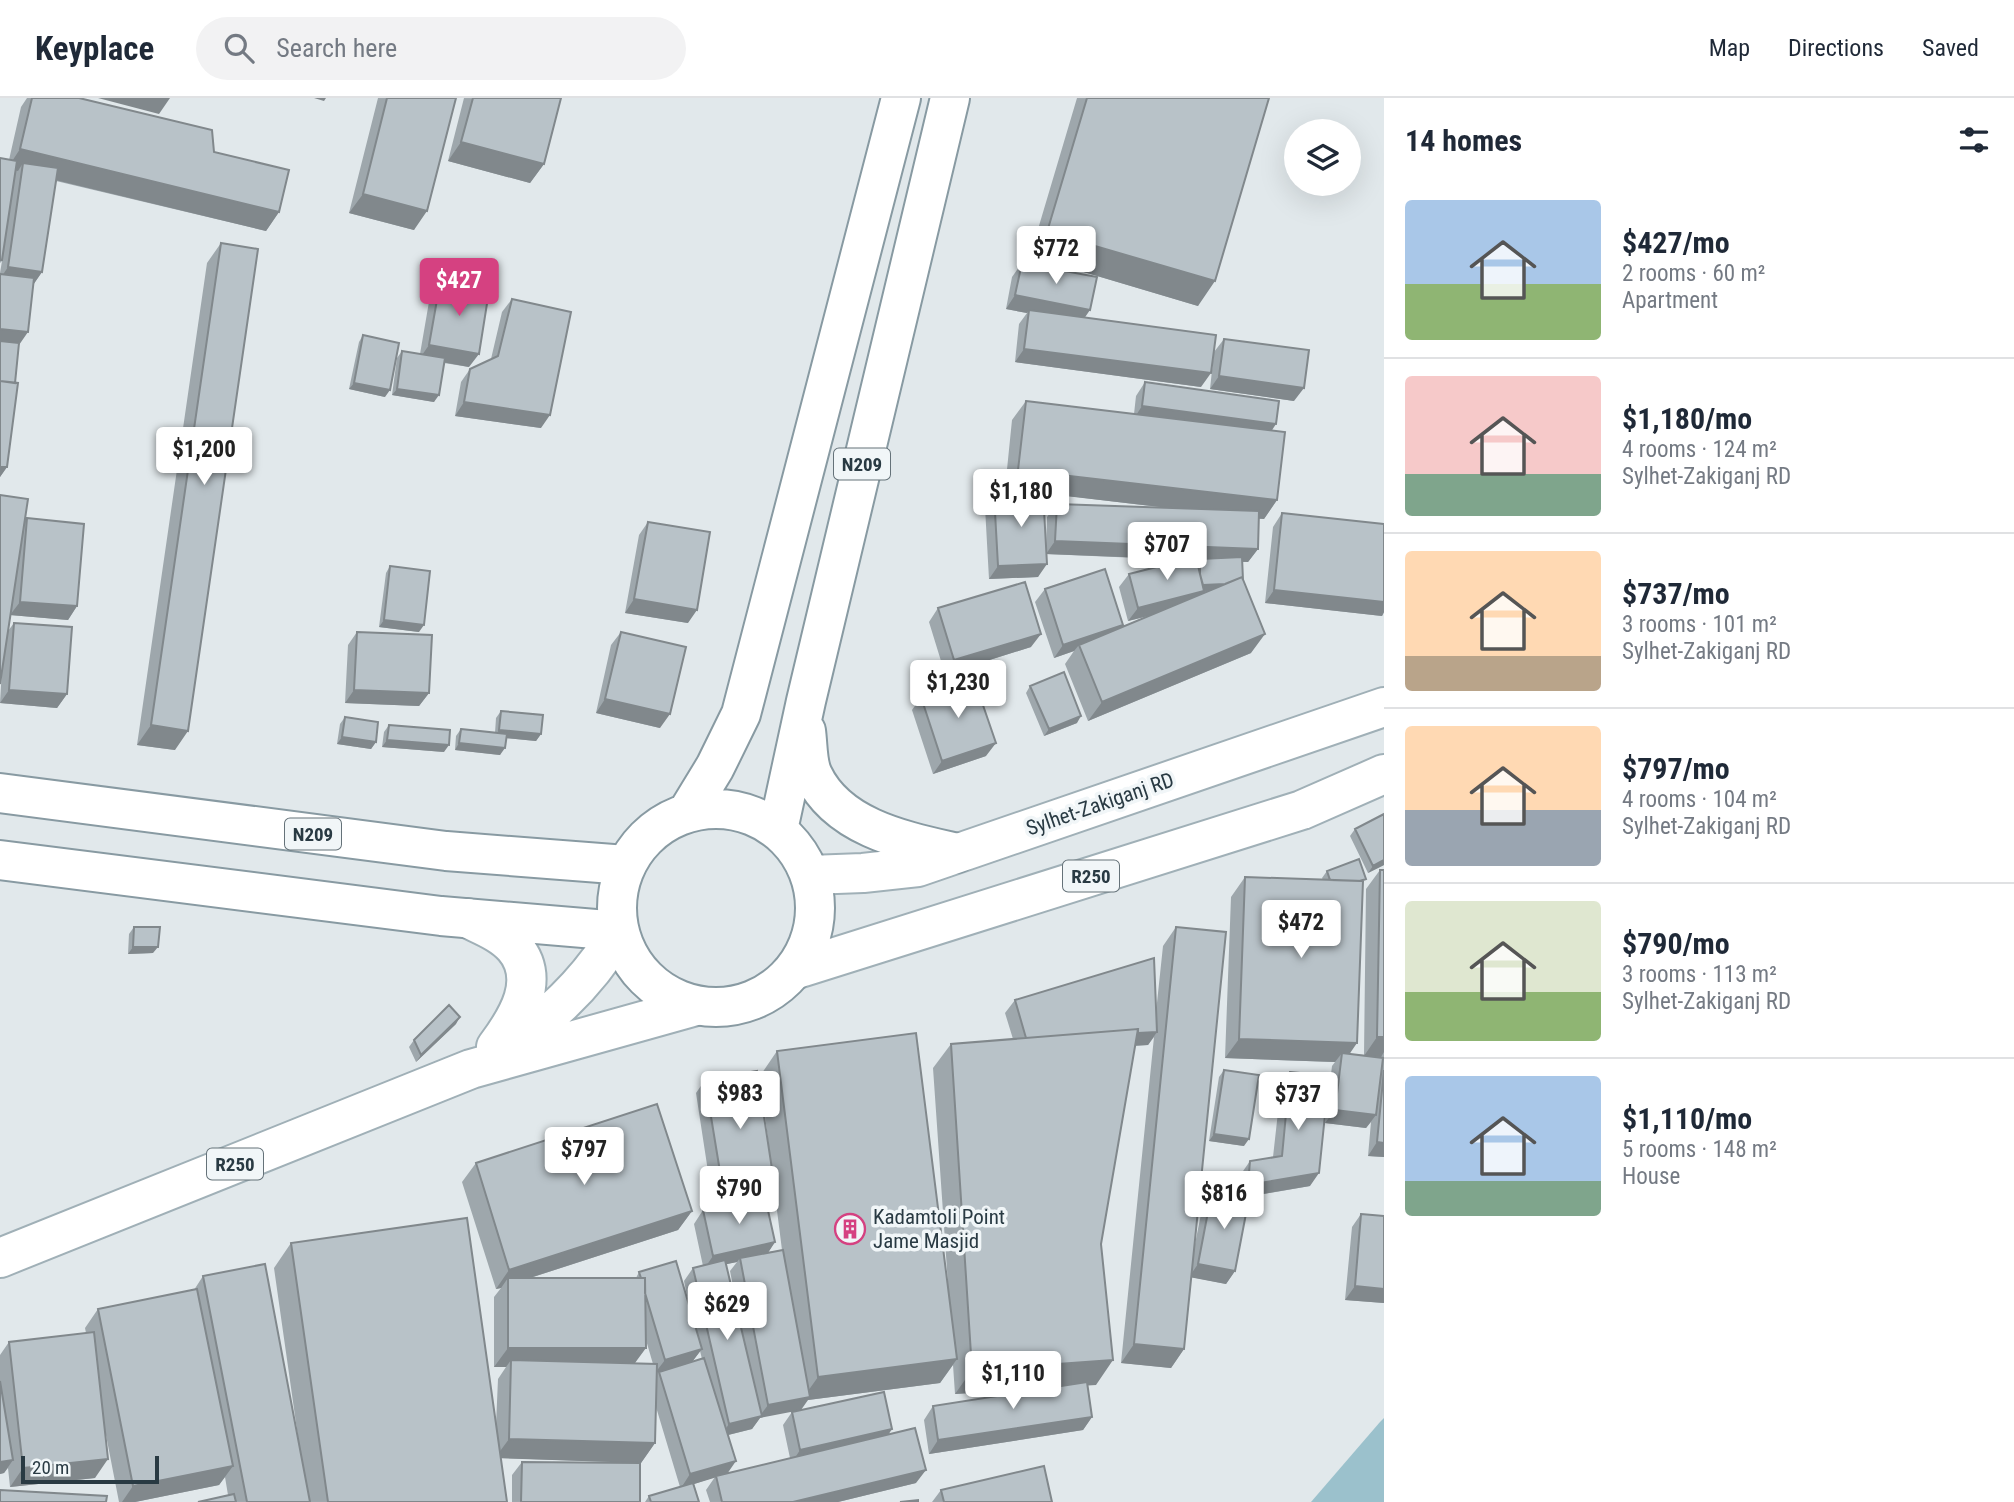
<!DOCTYPE html>
<meta charset="utf-8">
<style>
body{margin:0;font-family:"Roboto Condensed",sans-serif;background:#f2f2f3;color:#1f2937;height:100vh;display:flex;flex-direction:column;font-size:26px;white-space:nowrap}
*{box-sizing:border-box;margin:0}
p{font-size:23px;color:#747a83}
.icon{flex:none;width:38px;height:38px;fill:none;stroke:currentColor;stroke-width:2;stroke-linecap:round;stroke-linejoin:round}
.map{position:relative;flex:1;overflow:hidden}
.side{display:flex;flex-direction:column;background:#fff;width:630px}
.side>*{flex:none}
.buttons{position:absolute;left:1284px;top:21px;display:grid;gap:14px}
.buttons a{display:grid;place-items:center;width:77px;height:77px;border-radius:50%;background:#fff;box-shadow:0 7px 28px #0002;font-size:35px}
.scale{position:absolute;left:21px;bottom:18px;width:138px;box-sizing:border-box;padding-left:7px;border:4px solid #293a43;border-top:0;font-size:19px;line-height:24px;white-space:nowrap;color:#293a43;-webkit-text-stroke:5px #f1f6f8;paint-order:stroke}
.price{position:absolute;translate:-50% -60px;padding:0 16px;border-radius:7px;background:#fff;color:#222;font-size:23px;line-height:46px;filter:drop-shadow(0 2px 4px #0008)}
.price::after{content:'';position:absolute;left:50%;top:42px;width:21px;height:16px;margin-left:-10px;background:inherit;clip-path:polygon(0 0,100% 0,50% 100%)}
.price.on{background:#d54181;color:#fff}
ul{padding:0;list-style:none}
li{display:flex;align-items:center;gap:21px;height:175px;padding:0 21px}
li+li{border-top:2px solid #e0e1e3}
li span{display:grid;place-items:center;flex:none;width:196px;height:140px;border-radius:7px;color:#555}
li>.icon{margin-inline-start:auto}
span .icon{width:84px;height:84px;fill:#fffc;stroke-width:1}
li b{font-size:30px}
h2{display:flex;justify-content:space-between;align-items:center;height:84px;padding:0 21px;font-size:30px}
header{display:flex;align-items:center;gap:42px;box-sizing:border-box;height:98px;padding:0 35px;background:#fff;border-bottom:2px solid #e0e1e3}
header strong{font-size:33px}
nav{display:flex;gap:38px;margin-inline-start:auto;font-size:24px}
.search{width:490px;height:63px;background:#f2f2f3;display:flex;align-items:center;gap:18px;box-sizing:border-box;padding:0 24px;border-radius:38px;color:#747a83;font-size:26px}
main{display:flex;flex:1;min-height:0}
.map>svg:first-child{display:block}
</style>
<header>
<strong>Keyplace</strong>
<div class="search"><svg class="icon" aria-label="search" viewBox="0 0 24 24"><circle cx="10" cy="10" r="6"/><path d="M15 15l6 6"/></svg>Search here</div>
<nav><a>Map</a><a>Directions</a><a>Saved</a></nav>
</header>
<main>
<div class="map">
<svg width="1384" height="1404" viewBox="0 0 1384 1404">
<rect width="100%" height="100%" fill="#e1e8eb"/>
<path fill="#9bc1cc" d="M1384,1320v84h-73l69,-80z"/>
<g fill="none" stroke-linecap="round" stroke-linejoin="round">
<g stroke="#a0b0b7" stroke-width="42">
<path id="primary" d="M810,777l53,-2 55,-6 466,-160
M467,820c16,8 35,15 47,29 28,32 3,72 -18,100
M794,872l508,-160 82,-36
M499,953c49,-30 91,-71 120,-120
M0,1160l471,-189 225,-63"/>
</g>
<g stroke="#889aa2" stroke-width="42">
<path id="trunk" d="M806,633c2,14 1,32 7,44 25,53 92,66 144,78
M0,695l446,58 180,14
M617 810a99 99 0 1 1 198 0a99 99 0 1 1-198 0Z
M687,715l28,-46 26,-53 160,-616
M778,732l28,-129 144,-603
M0,762l441,56 178,15"/>
</g>
<use href="#primary" stroke="#fff" stroke-width="38"/>
<use href="#trunk" stroke="#fff" stroke-width="38"/>
</g>
<path fill="#9ea7ac" fill-rule="evenodd" d="M27,0h52l135,54 65,60 -13,19 -210,-50 -14,91 -9,13 -14,60 -12,122 -7,10v-204l2,-12 -2,2v-105l9,2 12,-53z
M378,0h78l-42,132 -65,-17z
M464,0h97l-17,66 -14,19 -82,-22z
M1077,0h192l-71,208 -168,-50z
M221,145l-46,507 -38,-5 70,-482z
M1022,165l63,55 116,69 -186,-25 4,-38 8,-11 -21,-4 6,-32z
M440,185l29,84 -25,-4 -10,39 -42,-7 5,-37 5,-7 18,3 10,-58z
M512,201l29,129 -86,-12 6,-34 9,-13 21,-10 11,-47z
M363,237l22,62 -36,-8 10,-47z
M1224,241l70,62 -84,-12 4,-37z
M1145,284l127,48 5,70 -13,19h-5l-1,30 -10,13h-6l1,18 8,73 -163,68 -23,-57 9,-13 -20,7 -19,-56 10,-13 76,38 28,-11 -21,5 -9,-34 10,-13 55,-14 -138,-6 -8,23 -49,2 -4,-72 9,-13 36,-2 -25,-3 7,-69 14,-19 108,13 2,-18zM1043,395l124,15 -110,-4 -10,13 -1,31z
M0,397l28,4 -4,24 3,-5 57,6 -7,82 -9,14 -58,-5 -2,16 6,-8 58,4 -5,67 -10,14 -57,-5 2,-35 -2,16z
M1282,415l102,89v10l-2,4 -117,-13 8,-76z
M648,424l40,101 -63,-10 14,-78z
M390,468l29,66 -40,-5 7,-54z
M938,510l93,39 -86,27 -16,-52z
M357,534l72,61 -10,13 -74,-3 3,-58z
M621,534l39,96 -64,-15 15,-68z
M1030,588l47,37 -33,13 -18,-43z
M921,599l65,59 -53,18 -21,-64z
M501,613l40,23 -5,7 -30,-3 -6,17 -45,-5 1,-14 5,-7 34,4 1,-15z
M345,619l31,25 -5,7 -34,-5 3,-20z
M389,627l55,27 -62,-5 2,-15z
M1384,716v51l-16,8 -18,-37 5,-7z
M1380,772h4v287l-16,-1 3,-34 -5,6 -41,-5 7,-57 3,-4 -110,-4 6,-161 14,-20 78,3 -1,-2 5,-7 36,13 -13,170 14,1 2,-166z
M134,829l19,26 -25,1 1,-20z
M1176,829l18,322 9,-45 9,-13 27,5 2,-22 9,-13 23,-4 8,-72 9,-13 20,114 -64,11 -11,74 -9,13 -35,-7 -7,72 -13,19 -50,-5 33,-326 -6,8 -13,1 -34,198 -5,141h-9l5,32 -9,13 -154,24 -5,-34 9,-14 122,-19 -100,7 -2,-29 -13,18 -132,17 -48,18 -8,11 -24,6 -1,39 63,-16 -7,-33 9,-13 97,22 27,49 -78,19h-128l-4,-12 9,-13 -21,7 5,18h-54l4,-6 31,-9 -24,-80 -1,36 -14,20 -140,-5 6,44h-309l30,-7 -3,-18 -6,8 -84,17h-16l-14,-72 -10,48 -85,9 -2,-19 -4,5 -4,1v-119l9,-13 77,-9 -1,-5 13,-19 96,-19 9,-14 95,161 -24,-169 17,-25 205,182 2,-46 8,-12h-12v-70l7,-9 -5,1 -34,-107 14,-19 216,48 -14,19 -148,48h106l3,-6 51,38 -6,-29 9,-13 10,-2 -9,-42 9,-14 72,32 -7,10 14,-2 -22,-174 17,-25 171,233 -15,-216 18,-24 62,-5 -8,-26 10,-13 141,12 7,-66zM737,1164l-7,9 11,55 -15,-62zM646,1242l7,24 -18,-1zM700,1253l2,8 -10,3z
M456,926l-40,38 -7,-15 5,-7z
M1224,972l20,76 -35,-5 10,-64z
M705,982l69,102 -10,13 -51,9 -17,-111z
M1361,1116l23,89 -39,-3 7,-73z
M522,1364l118,40h-128v-27z
M941,1392l111,12h-120z"/>
<path fill="#81888c" d="M98,0h72l-11,16z
M314,0h12l-2,3z
M461,44l83,22 -14,19 -82,-22z
M20,51l259,63 -13,19 -244,-59 1,-9 -5,8 -11,-2z
M363,96l64,17 -13,19 -65,-17z
M1047,134l168,49 -17,25 -168,-50z
M8,169l34,5 -9,13 -33,-6z
M1015,197l75,15 -9,13 -52,-13 -2,3 -21,-4z
M0,231l28,3 -9,13 -19,-1z
M429,247l50,9 -10,13 -49,-9z
M1024,251l187,24 -10,14 -186,-25z
M1219,278l85,12 -10,13 -84,-12z
M354,285l36,7 -5,7 -36,-8z
M397,291l42,6 -5,7 -42,-7z
M464,304l86,13 -9,13 -86,-12z
M1142,308l134,18 -9,14 -134,-18z
M0,369h7l-7,10z
M1018,372l259,30 -13,19 -259,-30z
M1055,443l203,8 -10,13 -48,-2v-1l-1,1 -153,-6z
M1047,466l-9,13 -49,2 9,-13z
M1243,486l-5,6 -34,1 -9,13 -67,17 10,-13 62,-23z
M1274,492l110,12v10l-2,4 -117,-13z
M634,501l63,11 -9,13 -63,-10z
M20,504l57,4 -9,14 -58,-5z
M384,522l40,5 -5,7 -40,-5z
M1123,527l-9,13 -35,7 -5,6 -20,7 9,-13z
M1041,536l-10,13 -86,27 9,-14z
M1265,536l-14,19 -163,68 14,-19z
M9,592l58,4 -10,14 -57,-5z
M354,592l75,3 -10,13 -74,-3z
M605,601l65,15 -10,14 -64,-15z
M1081,618l-4,7 -33,13 5,-7z
M151,627l37,6 -13,19 -38,-5z
M499,632l42,4 -5,7 -41,-4z
M342,639l34,5 -5,7 -34,-5z
M387,642l62,5 -5,7 -62,-5z
M459,645l46,5 -5,7 -45,-5z
M996,645l-10,13 -53,18 9,-13z
M1384,762v5l-16,8 5,-7z
M133,849h25l-5,6 -25,1z
M460,919l-4,7 -40,38 5,-7z
M1157,934l-9,13 -132,6 10,-13z
M1377,939h7v15l-3,5 -17,-1z
M1239,941l118,4 -13,19 -2,-9 -7,9 -110,-4z
M1335,1012l41,5 -10,13 -41,-5z
M1214,1036l35,5 -5,7 -35,-5z
M1377,1044l7,1v14l-16,-1z
M1319,1075l-9,13 -71,12 9,-13z
M774,1084l-10,13 -51,9 10,-14z
M692,1113l-14,19 -170,55v-7l-7,10 -5,1 13,-19z
M775,1144l-9,14 -26,2 -3,4 -33,7 9,-13z
M1198,1166l37,7 -9,13 -37,-7z
M1355,1188l29,3v14l-39,-3z
M1134,1246l50,5 -13,19 -50,-5z
M508,1250h138l-14,19 -121,-7 -5,7h-12z
M702,1251l-10,13 -37,11 10,-13z
M957,1261l-17,24 -132,17 -7,10 -41,8 -8,11 -32,8 9,-13 30,-7 9,-12 35,-7 15,-21z
M1113,1262l-17,25 -141,9 17,-24z
M1092,1319l-9,13 -154,24 9,-14z
M892,1331l-9,14 -92,21 9,-14z
M509,1341l146,4 -14,20 -146,-5z
M108,1361l-13,19 -85,9 13,-19z
M13,1362l-9,13 -4,1v-12z
M736,1363l-9,13 -46,14 9,-14z
M233,1368l-14,19 -84,17h-13l11,-16z
M926,1372l-10,13 -78,19h-45z"/>
<path fill="#b8c2c8" stroke="#81888c" stroke-width="2" d="M32,0h47l133,32 2,22 75,18 -10,42 -259,-63z
M387,0h69l-29,113 -64,-17z
M473,0h88l-17,66 -83,-22z
M1087,0h182l-54,183 -168,-49z
M0,60l17,3 -15,99h-2z
M23,65l35,5 -16,104 -34,-5z
M221,145l37,6 -70,482 -37,-6z
M1022,165l75,14 -7,33 -75,-15z
M0,176l34,4 -6,54 -28,-3z
M440,185l49,8 -10,63 -50,-9z
M512,201l59,13 -21,103 -86,-13 6,-33 28,-13z
M1029,212l187,25 -5,38 -187,-24z
M363,237l36,8 -9,47 -36,-7z
M1224,241l85,11 -5,38 -85,-12z
M0,243l19,2 -4,40 -15,-2z
M402,253l43,7 -6,37 -42,-6z
M0,283l18,2 -11,84h-7z
M1145,284l134,19 -3,23 -134,-18z
M1026,303l259,31 -8,68 -259,-30z
M1043,393l4,73 -49,2 -4,-72z
M0,397l28,4 -28,185z
M1057,406l202,7 -1,38 -203,-8z
M1282,415l102,11v78l-110,-12z
M27,420l57,6 -7,82 -57,-4z
M648,424l62,10 -13,78 -63,-11z
M1196,459l8,34 -66,17 -9,-34z
M1242,459l1,23 -1,-3 -17,7 -22,1 -3,-11v-15z
M390,468l40,5 -6,54 -40,-5z
M1105,471l18,56 -60,20 -18,-56z
M1242,479l23,57 -163,68 -23,-57z
M1025,484l16,52 -87,26 -16,-52z
M14,525l58,4 -5,67 -58,-4z
M357,534l75,3 -3,58 -75,-3z
M621,534l65,15 -16,67 -65,-15z
M1064,574l17,44 -32,13 -19,-43z
M974,581l22,64 -54,18 -21,-64z
M501,613l42,4 -2,19 -42,-4z
M345,619l33,5 -2,20 -34,-5z
M389,627l61,5 -1,15 -62,-5z
M461,631l46,5 -2,14 -46,-5z
M1384,716v46l-11,6 -18,-37z
M1359,761l7,20 -6,2 -30,-1 -3,-9z
M1380,772h4v167h-7z
M1245,779l118,4 -6,162 -118,-4z
M134,829h26l-2,20h-25z
M1176,829l50,5 -42,417 -50,-5z
M1154,860l3,74 -19,1v-4l-112,9 -11,-38z
M449,907l11,12 -39,38 -7,-15z
M1138,931l-37,215 12,116 -141,10 -21,-326z
M916,935l41,326 -139,18 -41,-326z
M1342,955l41,5 -7,57 -41,-5z
M1224,972l35,5 -10,64 -35,-5z
M1384,972v73l-7,-1z
M757,973l17,111 -51,8 -18,-110z
M1290,974l39,4 -10,97 -71,12 2,-24 32,-5z
M657,1006l35,107 -183,59 -33,-107z
M1212,1093l37,7 -14,73 -37,-7z
M765,1099l10,45 -62,14 -10,-46z
M1361,1116l23,2v73l-29,-3z
M467,1120l40,284h-179l-37,-259z
M783,1152l27,147 -42,8 -28,-147z
M725,1162l37,156 -33,8 -36,-156z
M676,1163l26,88 -37,11 -20,-67v-15h-4l-2,-6z
M265,1166l45,238h-63l-44,-226z
M508,1180h137l1,70h-138z
M197,1191l36,177 -100,20 -35,-177z
M94,1234l14,127 -85,9 -14,-126z
M704,1260l32,103 -46,13 -31,-102z
M511,1262l146,4 -2,79 -146,-4z
M0,1283l13,79 -13,2z
M1087,1284l5,35 -154,23 -5,-34z
M884,1294l8,37 -92,21 -8,-38z
M915,1330l11,42 -133,32h-71l-6,-26z
M522,1364l118,1v39h-119z
M1044,1368l8,36h-108l-3,-12z
M693,1385l6,19h-48l-2,-6z
M0,1392l107,6 -1,6h-106z
M234,1396l2,8h-38z
M918,1402v2h-18z"/>
<defs>
<g id="building-ring" transform="scale(1.575)"><circle r="9.5" fill="#f1f6f8" stroke="#d54181" stroke-width="1.5"/><path d="M-4-6H4V6H1V3H-1V6H-4ZM-2.5-4.3h1.7v1.8h-1.7ZM.8-4.3h1.7v1.8H.8ZM-2.5-1h1.7V.8h-1.7ZM.8-1h1.7V.8H.8Z" fill="#d54181"/></g>
</defs>
<g fill-rule="evenodd">
<use href="#building-ring" x="850" y="1131"/>
</g>
<g text-anchor="middle" dominant-baseline="central" stroke-width="7" stroke-linejoin="round" paint-order="stroke">
<g fill="#f1f6f8" stroke="#657279" stroke-width="2">
<rect x="834" y="350.5" width="56" height="31" rx="5"/>
<rect x="285" y="720.5" width="56" height="31" rx="5"/>
<rect x="1063" y="762.5" width="56" height="31" rx="5"/>
<rect x="207" y="1050.5" width="56" height="31" rx="5"/>
</g>
<g font-size="19" font-weight="bold" fill="#293a43">
<text x="862" y="366">N209</text>
<text x="313" y="736">N209</text>
<text x="1091" y="778">R250</text>
<text x="235" y="1066">R250</text>
</g>
<g font-size="21" fill="#293a43" stroke="#f1f6f8">
<text transform="translate(1100 706) rotate(-19)">Sylhet-Zakiganj RD</text>
</g>
<g font-size="21" fill="#293a43" stroke="#f1f6f8" text-anchor="start">
<text x="873" y="1119">Kadamtoli Point<tspan x="873" dy="24">Jame Masjid</tspan></text>
</g>
</g>
</svg>
<div class="buttons">
<a><svg class="icon" aria-label="layers" viewBox="0 0 24 24"><path d="M12 4l9 5-9 5-9-5zM3 14l9 5 9-5"/></svg></a>
</div>
<div class="scale">20 m</div>
<b class="price" style="left:1056px;top:188px">$772</b>
<b class="price on" style="left:459px;top:220px">$427</b>
<b class="price" style="left:204px;top:389px">$1,200</b>
<b class="price" style="left:1021px;top:431px">$1,180</b>
<b class="price" style="left:1167px;top:484px">$707</b>
<b class="price" style="left:958px;top:622px">$1,230</b>
<b class="price" style="left:1301px;top:862px">$472</b>
<b class="price" style="left:740px;top:1033px">$983</b>
<b class="price" style="left:1298px;top:1034px">$737</b>
<b class="price" style="left:584px;top:1089px">$797</b>
<b class="price" style="left:739px;top:1128px">$790</b>
<b class="price" style="left:1224px;top:1133px">$816</b>
<b class="price" style="left:727px;top:1244px">$629</b>
<b class="price" style="left:1013px;top:1313px">$1,110</b>
</div>
<section class="side">
<h2>14 homes<svg class="icon" aria-label="filters" viewBox="0 0 24 24"><path d="M4 7h16M4 17h16"/><circle cx="9" cy="7" r="2"/><circle cx="15" cy="17" r="2"/></svg></h2>
<ul>
<li><span style="background:linear-gradient(#a9c7e8 60%,#8fb573 0)"><svg class="icon" aria-label="home" viewBox="0 0 24 24"><path d="M3 11l9-7 9 7M6 9v11h12V9"/></svg></span><div><b>$427/mo</b><p>2 rooms · 60 m²</p><p>Apartment</p></div></li>
<li><span style="background:linear-gradient(#f6c9c9 70%,#7fa58c 0)"><svg class="icon" aria-label="home" viewBox="0 0 24 24"><path d="M3 11l9-7 9 7M6 9v11h12V9"/></svg></span><div><b>$1,180/mo</b><p>4 rooms · 124 m²</p><p>Sylhet-Zakiganj RD</p></div></li>
<li><span style="background:linear-gradient(#ffd9b3 75%,#b9a48a 0)"><svg class="icon" aria-label="home" viewBox="0 0 24 24"><path d="M3 11l9-7 9 7M6 9v11h12V9"/></svg></span><div><b>$737/mo</b><p>3 rooms · 101 m²</p><p>Sylhet-Zakiganj RD</p></div></li>
<li><span style="background:linear-gradient(#ffd9b3 60%,#9aa5b1 0)"><svg class="icon" aria-label="home" viewBox="0 0 24 24"><path d="M3 11l9-7 9 7M6 9v11h12V9"/></svg></span><div><b>$797/mo</b><p>4 rooms · 104 m²</p><p>Sylhet-Zakiganj RD</p></div></li>
<li><span style="background:linear-gradient(#dfe7d0 65%,#8fb573 0)"><svg class="icon" aria-label="home" viewBox="0 0 24 24"><path d="M3 11l9-7 9 7M6 9v11h12V9"/></svg></span><div><b>$790/mo</b><p>3 rooms · 113 m²</p><p>Sylhet-Zakiganj RD</p></div></li>
<li><span style="background:linear-gradient(#a9c7e8 75%,#7fa58c 0)"><svg class="icon" aria-label="home" viewBox="0 0 24 24"><path d="M3 11l9-7 9 7M6 9v11h12V9"/></svg></span><div><b>$1,110/mo</b><p>5 rooms · 148 m²</p><p>House</p></div></li>
</ul>
</section>
</main>
